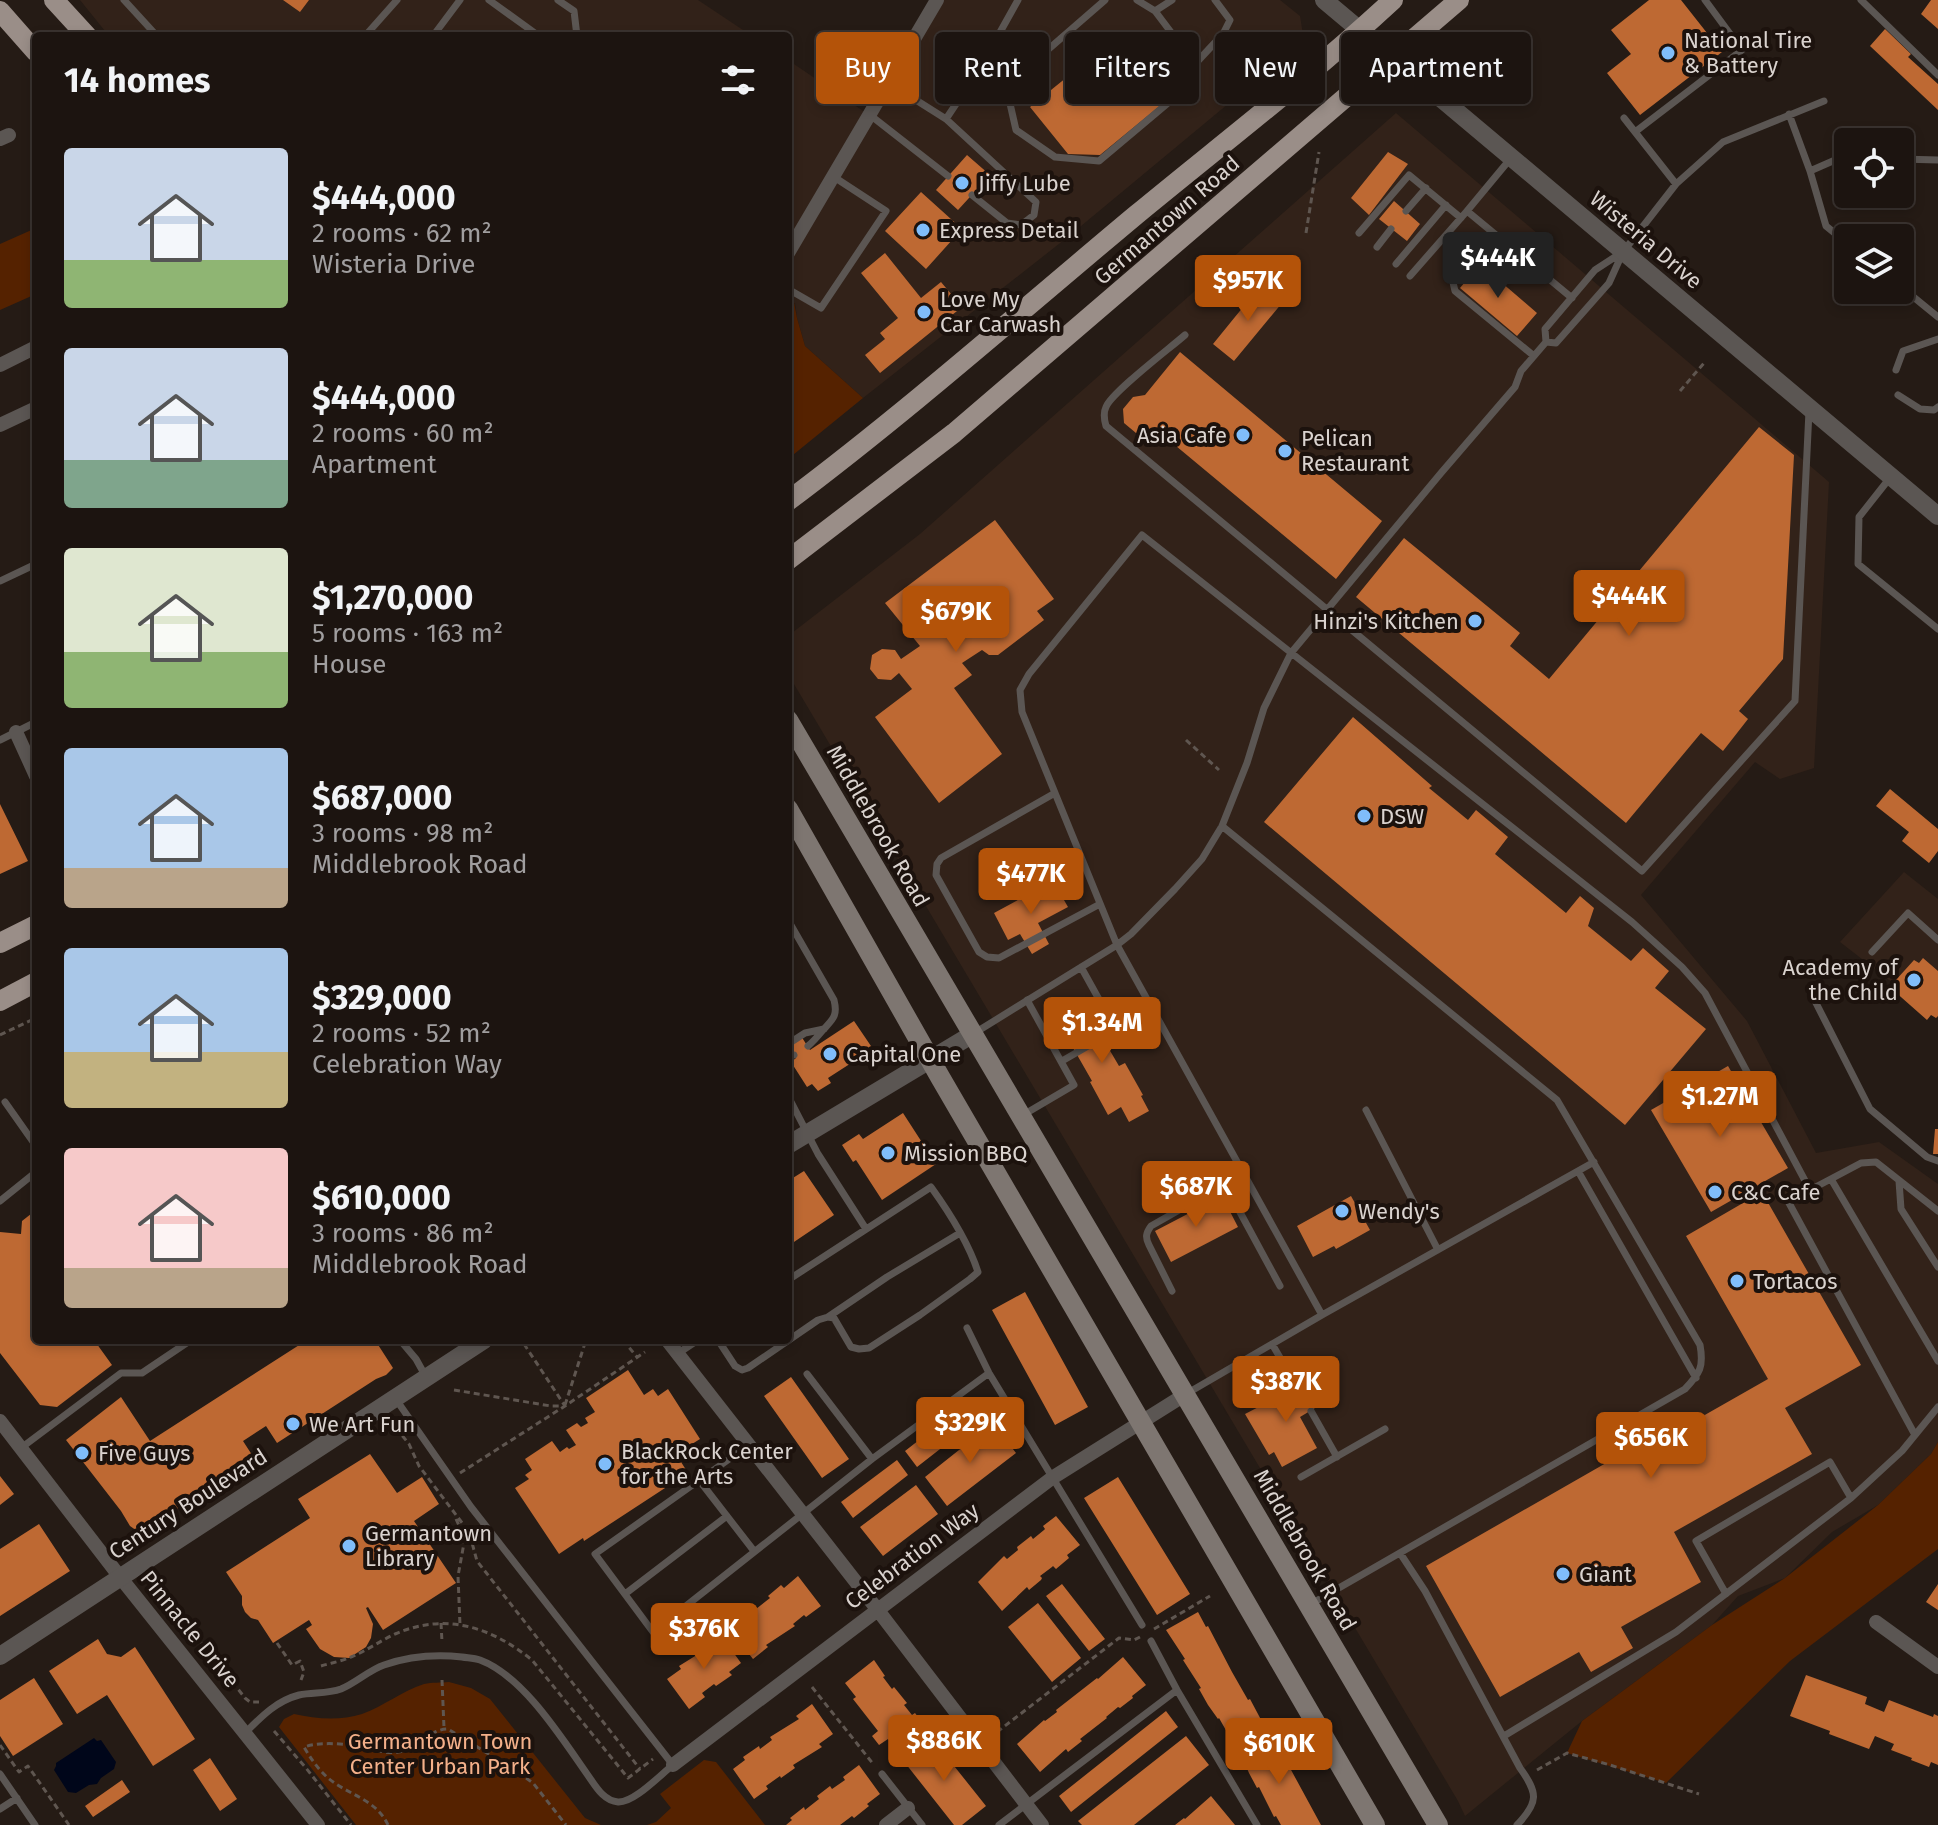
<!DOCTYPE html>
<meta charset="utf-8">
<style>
body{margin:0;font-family:"Fira Sans",sans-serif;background:#251d19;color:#f1f3f6;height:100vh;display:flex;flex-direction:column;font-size:30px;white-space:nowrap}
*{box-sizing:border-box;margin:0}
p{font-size:26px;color:#a09e9f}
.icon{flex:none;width:44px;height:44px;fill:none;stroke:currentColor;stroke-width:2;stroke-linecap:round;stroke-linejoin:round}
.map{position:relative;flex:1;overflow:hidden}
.side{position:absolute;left:32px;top:32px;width:760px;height:1312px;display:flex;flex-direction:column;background:#1c1410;border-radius:8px;box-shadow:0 4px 12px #0003,0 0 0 2px #3a3330}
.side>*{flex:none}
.top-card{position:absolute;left:816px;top:32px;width:760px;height:72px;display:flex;gap:16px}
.tools{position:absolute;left:1834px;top:128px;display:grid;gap:16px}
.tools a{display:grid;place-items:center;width:80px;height:80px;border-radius:8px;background:#1c1410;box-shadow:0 4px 12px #0003,0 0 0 2px #3a3330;font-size:40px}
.price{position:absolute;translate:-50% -68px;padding:0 18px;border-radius:8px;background:#b45309;color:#fff;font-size:26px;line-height:52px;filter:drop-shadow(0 2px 4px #0008)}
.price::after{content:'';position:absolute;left:50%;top:48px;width:24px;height:18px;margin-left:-12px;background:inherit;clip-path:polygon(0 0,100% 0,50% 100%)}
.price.current{background:#222;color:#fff}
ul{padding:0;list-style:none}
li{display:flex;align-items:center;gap:24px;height:200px;padding:0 32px}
li span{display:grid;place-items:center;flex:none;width:224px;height:160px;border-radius:8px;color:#555}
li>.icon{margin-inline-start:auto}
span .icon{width:96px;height:96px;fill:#fffc;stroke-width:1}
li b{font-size:34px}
h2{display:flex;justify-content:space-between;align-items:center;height:96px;padding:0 32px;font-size:34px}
.pill{padding:0 28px;border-radius:8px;background:#1c1410;box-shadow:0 4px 12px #0003,0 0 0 2px #3a3330;font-size:28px;line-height:72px}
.pill.current{background:#b45309;color:#fff}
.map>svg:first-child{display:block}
</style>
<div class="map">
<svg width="1938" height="1825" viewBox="0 0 1938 1825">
<rect width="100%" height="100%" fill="#251b15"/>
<path fill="#322219" d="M80,0h618l54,36h-643z
M937,0h343l20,16 4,25 -235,195 -206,162 -58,-52 -8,-28 -2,-15h-7v-243l81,55z
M1396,113l433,369 -15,286 -34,11 -25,-17 -114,133 106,126 69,132 63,-11 59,42v258l-7,12 -53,51 -46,27 -47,46 -47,18 -26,29 -130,96 -117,95 -7,-15 -670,-1127v-38l132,-102z
M1904,872l34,27v119l-98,-76z"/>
<path fill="#520" d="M36,228v66l-36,16v-66z
M794,302l3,16 8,28 58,52 -75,61v-156z
M1938,1442v107l-148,112 -124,122 -99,-30 15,-32 130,-96 73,-47 93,-73 53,-51z
M449,1682l22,6 19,11 95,119 16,7h-245l-77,-98 5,-8 10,-5c22,5 46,7 68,0 22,-8 40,-23 62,-30 8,-2 17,-1 25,-2z
M704,1760l12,2 49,63h-118l9,-3 15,-14 -11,-14z"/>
<path fill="#00061a" d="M94,1738l3,3 4,-1 15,22 -2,7 -13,9 -4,6 -8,1 -13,8 -8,-1 -14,-22 2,-4v-3z"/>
<path fill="#be6933" d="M283,0h26l-9,12z
M1649,0h32l41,52 -82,63 -33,-42 24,-19 -20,-24z
M1931,0h7v29l-17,-15z
M1885,29l26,25 -3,3 30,27v26l-68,-64z
M1131,34l47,57 -78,64 -32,-1 -38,-47 89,-72z
M1388,152l20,12 -39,51 -18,-17z
M967,155l23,20 -32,35 -22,-20z
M921,192l41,37 -36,40 -41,-38z
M1394,201l26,23 -13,17 -28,-22z
M885,253l36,45 20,-16 21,25 -82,66 -15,-18 20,-16 -5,-6 18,-15 -37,-45z
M1480,264l57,49 -20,23 -57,-48z
M1261,285l21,18 -48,58 -21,-17z
M1180,352l202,169 -46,58 -178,-148 -22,2 -12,-10 -1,-14 10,-12 12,-2z
M1759,427l35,28 -11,204 -44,52 9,8 -25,32 -22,-18 -75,90 -270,-226 48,-59 116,95 -10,13 39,33z
M995,520l59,79 -17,12 7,9 -46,35h-9l-7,-5 -20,13 10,12 -18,13 48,66 -63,49 -64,-86 37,-28 -13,-16 -8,7 -13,-1 -8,-10 2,-14 10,-6 13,1 6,9 19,-13 -35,-43z
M1353,717l79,69 -3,2 39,32 8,-10 32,27 -13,17 71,59 14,-17 14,12 -6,18 43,35 12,-13 26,23 -14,17 51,41 -81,96 -361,-303z
M1890,789l48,40v22l-9,12 -27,-22 7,-9 -33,-26z
M0,804l28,57 -28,13z
M1053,881l15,26 -30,16 11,21 -17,10 -12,-20 -12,6 -14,-27z
M1923,958l15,13v45l-2,2 -5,-3 -4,5 -34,-30 6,-5 -4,-4 19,-21 5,3z
M1082,1003l37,63 6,-3 18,32 -2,1 8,15 -20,11 -8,-15 -13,8 -18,-33 2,-1 -36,-63z
M854,1021l19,28 -45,29 3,5 -13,8 -6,-7 -5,3 -16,-25 5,-4 -8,-13 13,-9 9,14z
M1728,1066l60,102 -77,44 -60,-102z
M903,1113l33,51 -54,36 -26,-40 -3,2 -11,-17 17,-11 4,5z
M1935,1129h3v25h-5z
M804,1171l30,44 -46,31v-65z
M1762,1192l99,173 -76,43 27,46 -138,78 27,50 -80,45 12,21 -42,24 -12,-20 -79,45 -74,-131 201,-115 4,6 137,-78 -82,-143z
M1222,1196l16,31 -67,35 -16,-31z
M1351,1196l19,34 -34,19 -2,-3 -21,11 -16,-31z
M36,1210v130h58l18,25 -55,42 -17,-2 -40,-52v-121l21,2 1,-13z
M1025,1292l63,115 -33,18 -63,-115z
M307,1340h68l18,28 -7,7 -10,4 -99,64 -11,-17 -23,15 11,17 -114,75 -10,-7 -9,-15 -55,-71 55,-43 29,44z
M628,1370l16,25 9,-6 5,7 10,-7 32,50 -24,15 12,19 -104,68 -1,-3 -24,16 -44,-66 14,-9 -4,-4 7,-5 -7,-11 27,-18 8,11 7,-5 2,2 7,-4 -10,-15 11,-7 4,4 7,-4 -3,-5 10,-6 -9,-14z
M791,1377l58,82 -27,19 -58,-82z
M1307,1382l13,23 -20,12 17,31 -35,19 -8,-15 -5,3 -24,-41z
M973,1398l12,16 -68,53 -12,-16z
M993,1423l23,30 -69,53 -22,-29z
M370,1454l27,39 25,-16 17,27 -25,17 42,62 -73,47 -15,-23 -2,1 7,16 -2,14 -5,9 -17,11 -15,-1 -14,-8 -14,-20 6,-4 -3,-5 -36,23 -15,-23 -7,-2 -6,-6 -3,-7v-9l-16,-24 84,-54 -12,-19z
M897,1460l11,15 -55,43 -12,-16z
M0,1476l14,18 -14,11z
M1118,1477l72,117 -33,21 -73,-117z
M916,1485l22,29 -55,42 -23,-29z
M1056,1516l24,29 -13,10 2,3 -13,11 -3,-3 -1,1 -12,9 2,2 -1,2 -12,10 -2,-3 -25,24 -24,-29 26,-26 3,3 11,-9 -1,-3 14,-11 2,3 11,-9 1,-1 -2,-3z
M39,1524l31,47 -70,45v-67z
M798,1576l23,30 -15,11 -2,-2 -11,9 2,2 -29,19 2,2 -15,12 -23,-29 14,-11 -3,-3 13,-10 2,3 14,-11 -2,-2 13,-11 3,3z
M1062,1584l43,55 -16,12 -43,-55z
M1938,1584v26l-12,-8z
M1038,1603l43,55 -29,24 -44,-55z
M1198,1612l8,15 2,-1 24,46 16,28 2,-1 17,32 -31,17 -17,-30 -1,1 -10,-14 -9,-16 2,-1 -18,-28 2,-1 -19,-29z
M720,1634l21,29 -12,9 3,3 -16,11 -2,-2 -12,9 3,4 -16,12 -22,-30 14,-10 -2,-3 29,-18 -3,-4z
M98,1639l9,15 14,3 14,-10 60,92 -42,27 -46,-71 -30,19 -28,-43z
M1123,1657l23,28 -14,11 1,2 -13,10 -2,-1 -12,10 1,1 -27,21 2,2 -14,11 -2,-3 -26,23 -23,-28 27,-24 1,1 12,-9 -1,-2 41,-32 1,1z
M874,1660l11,16 -2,1 9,12 2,-2 13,16 -3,2 8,10 3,-2 12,16 -29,23 -10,-13 -9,6 -7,-9 6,-5 -25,-32 3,-2 -11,-14z
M1806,1675l61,22 -2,7 19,8 5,-12 44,17 1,-3 4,2v49l-7,-3 -2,5 -18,-7 1,-2 -21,-8 3,-6 -19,-8 -6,13 -40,-15 1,-3 -40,-15z
M34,1678l29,46 -50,32 -13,-20v-36z
M812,1704l21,30 -14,10 3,3 -29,18 2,3 -14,10 -1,-2 -14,10 2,3 -14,10 -21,-30 12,-9 -2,-3 16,-11 1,3 12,-9 -2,-3 29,-18 -3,-3z
M1166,1711l12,16 -107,85 -12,-16z
M1186,1736l23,29 -75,60h-52l-4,-4z
M931,1737l55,69 -24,19h-8l-52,-66z
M1273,1739l9,15 -1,1 7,14 2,-1 31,57h-40l-5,-9 -2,1 -15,-30 -2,1 -8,-15 -7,-16z
M210,1758l27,41 -17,12 -27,-41z
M859,1765l21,29 -13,10 2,2 -15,12 -2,-2 -12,9h-54l6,-5 -2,-2 14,-11 1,3 14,-11 -2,-3 13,-10 2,3 13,-9 -2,-3z
M122,1780l8,12 -37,25 -8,-11z
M1211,1796l24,29h-60l9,-7 1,1z"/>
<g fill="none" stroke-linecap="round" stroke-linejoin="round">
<path stroke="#5f5650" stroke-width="3" stroke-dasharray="6 4" stroke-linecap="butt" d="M1306,233l13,-81
M1680,391l24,-28
M1186,740l33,30
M0,1035l36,-17
M623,1340l14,17
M524,1344l41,62
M454,1390l97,16h14
M565,1405l21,-65
M396,1428l13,16 10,22 50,66 8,29 163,208
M460,1473l105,-67 80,-54
M456,1519l5,11 3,13 -6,33 2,49
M183,1619l62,79 5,4h9
M441,1623l1,19
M1154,1629l56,-33
M277,1643l15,22 8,-4 4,11 -3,8
M321,1666c10,-3 21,-5 30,-9 15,-6 29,-16 44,-23 51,-22 96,-7 137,26l96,118 25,-19
M442,1680l2,48
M812,1687l62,78
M274,1731l32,37 45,57
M997,1732l122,-94 15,2 6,-3
M0,1745l19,27 9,-6 41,59
M1537,1770l30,-17 43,12 89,29
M388,1825c-12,-26 -40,-30 -60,-47 -10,-9 -17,-19 -24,-31 18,-6 44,-3 63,1 10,2 20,6 31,4 20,-2 30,-23 50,-23l65,40 20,14 33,42"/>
<path stroke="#5b5653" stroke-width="7" d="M124,0l33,36
M489,0l50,36
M558,0l16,11 3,25
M1018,0l-38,68 26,18 10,44 39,27 44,4 88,-74 8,-23
M1137,0l18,11 40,53 28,-30 7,-14 -15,-20
M1861,0l77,75
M1155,11l17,-11
M365,36l32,-36
M433,36l27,-36
M889,83l57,36 34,-51
M1006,86l99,-86
M1789,114l21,57
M870,115l78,61
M946,119l90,83 -2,13 -13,10 -14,-2 -35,-28
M1635,132l107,-82 -37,-50
M1848,157h-6l-32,14 16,55 22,18
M1900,159l38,1
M1676,184l47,-42 101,-41
M1406,211l20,-23
M1467,211l44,-53
M1492,232l-40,46 3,13 79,65
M1359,233l50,-58 52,43
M1377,247l14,-18
M1396,264l50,-59
M1410,276l57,-65 105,87
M1900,286l38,31
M788,289l33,19 65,-97 -52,-34
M1185,335c-16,14 -73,57 -79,72 -3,6 -2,12 0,19l536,445 153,-170 14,-290
M1546,342l10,1 53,-60 14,-31 53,-68 -52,-66
M1896,370l7,-19 35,-12
M1898,395l22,14 14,1 4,-3
M1889,479l-30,38 -1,47 80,65
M0,581l36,-17
M0,740l36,-18
M1055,793l-114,65 -4,6 -1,11 43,77 8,5 12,1 101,-54
M1222,826l335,274 143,245c4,22 0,28 -15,44l-374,215
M788,920l46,80c4,16 -1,19 -11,30 -5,6 -9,11 -15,16
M1872,952l36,-39 30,27
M1081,967l35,63
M1816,1003l54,106 57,48 11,4
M973,1034l144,-89 14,-11 44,-45 27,-30 20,-33 25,-63 17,-55 27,-55 150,-180 74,-86 6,-16 25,-29 -1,-13 50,-59 26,-17
M788,1044l17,-11 19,-4
M788,1057l6,-2
M1062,1061l90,-52
M788,1096l30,58 48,75
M5,1102l31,44
M1366,1110l72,140
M1023,1115l51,-30 -47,-85
M1578,1171l118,207
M1831,1179l107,182
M1899,1181l2,28 37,58
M1810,1190l-21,13 126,232
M0,1201l36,-29
M1172,1291l-23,-46c-4,-8 -3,-12 2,-19l65,-37 8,-1 4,2 52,96
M1322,1315l272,-153
M828,1317l59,-40 73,-44
M967,1328l22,45 153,252
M400,1340l16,19 10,18
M718,1340l17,26 7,4 6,-2 70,-48 10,-3 6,1 17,29 8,2 10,-1 51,-33 50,-36 8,-7c-10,-31 -29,-60 -47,-85l-143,93
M1272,1344l26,44
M677,1354l21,-14
M807,1374l65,85
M1186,1394l136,-79 -205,-370 -95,-233 -2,-22 9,-16 113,-139 490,387 50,45 23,26 105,197 51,-27 15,-1 62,49
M1311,1411l26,46
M749,1445l-154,109 58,78 219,-173 117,-86
M21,1448l100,-75h21l49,-33
M1301,1477l84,-48
M699,1480l55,71
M1400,1553l25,38 95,177c18,25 19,34 -3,57
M625,1594l102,-78
M1726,1594l-30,-53 134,-79 21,36
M1151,1641l26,49 80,135
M245,1733c16,-16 31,-32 54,-38 14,-3 28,-1 42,-6 15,-6 28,-19 43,-24 26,-9 50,-11 78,-8 6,1 12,1 18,3 43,16 81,77 107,114 8,11 16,27 31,28 16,1 42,-27 55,-37l-202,-258 -76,-109
M1504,1736l172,-104 175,-134 51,-47 36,-44
M0,1774l35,51
M882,1774l40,51
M0,1809l17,-11
M999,1825l178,-135"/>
<path stroke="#5b5653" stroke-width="14" d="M0,139l9,-4
M788,253l149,-253
M0,365l36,-18
M0,425l36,-17
M16,732l20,44
M667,1340l210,269 165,216
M0,1421l120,156 198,248
M1876,1622l62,45
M673,1765l379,-287 134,-84
M886,1825l22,-17"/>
<path stroke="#5b5653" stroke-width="18" d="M1324,0l614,516
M788,1145l185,-111
M0,1656l484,-316"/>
<path stroke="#7e7671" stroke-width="20" d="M788,720l650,1105
M788,809l152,268 435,748"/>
<path stroke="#9a8e88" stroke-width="20" d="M54,0l33,36
M0,11l36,41
M788,501c120,-90 233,-190 348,-286 86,-71 175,-139 257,-215
M788,560l166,-127 505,-433
M0,943l36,-18
M0,1001l36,-19"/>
</g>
<g fill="#80bdfa" stroke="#1c120d" stroke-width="3">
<circle cx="1668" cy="53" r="8"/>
<circle cx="962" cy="183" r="8"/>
<circle cx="923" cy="230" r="8"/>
<circle cx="924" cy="312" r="8"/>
<circle cx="1243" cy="435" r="8"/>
<circle cx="1285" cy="451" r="8"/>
<circle cx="1475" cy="621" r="8"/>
<circle cx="1364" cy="816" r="8"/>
<circle cx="1914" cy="980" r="8"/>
<circle cx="830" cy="1054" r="8"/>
<circle cx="888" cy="1153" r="8"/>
<circle cx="1715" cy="1192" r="8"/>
<circle cx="1342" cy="1211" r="8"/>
<circle cx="1737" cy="1281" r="8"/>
<circle cx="293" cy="1424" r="8"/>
<circle cx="82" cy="1453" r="8"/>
<circle cx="605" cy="1464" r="8"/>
<circle cx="349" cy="1546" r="8"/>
<circle cx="1563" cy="1574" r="8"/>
</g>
<g text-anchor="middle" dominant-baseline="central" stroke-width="8" stroke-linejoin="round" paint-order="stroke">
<g font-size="22" fill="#dad3cf" stroke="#1c120d" text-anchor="start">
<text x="1684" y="40">National Tire<tspan x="1684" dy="25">&amp; Battery</tspan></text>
<text x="978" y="183">Jiffy Lube</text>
<text x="939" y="230">Express Detail</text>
<text x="940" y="299">Love My<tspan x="940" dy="25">Car Carwash</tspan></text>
<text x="1227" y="435" text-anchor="end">Asia Cafe</text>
<text x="1301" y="438">Pelican<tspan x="1301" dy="25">Restaurant</tspan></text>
<text x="1459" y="621" text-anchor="end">Hinzi's Kitchen</text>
<text x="1380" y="816">DSW</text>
<text x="1898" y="967" text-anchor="end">Academy of<tspan x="1898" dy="25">the Child</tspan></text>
<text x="846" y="1054">Capital One</text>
<text x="904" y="1153">Mission BBQ</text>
<text x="1731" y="1192">C&amp;C Cafe</text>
<text x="1358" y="1211">Wendy's</text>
<text x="1753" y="1281">Tortacos</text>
<text x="309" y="1424">We Art Fun</text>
<text x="621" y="1451">BlackRock Center<tspan x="621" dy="25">for the Arts</tspan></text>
<text x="98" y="1453">Five Guys</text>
<text x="365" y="1533">Germantown<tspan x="365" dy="25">Library</tspan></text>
<text x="1579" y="1574">Giant</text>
</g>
<g font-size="22" fill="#dad3cf" stroke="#1c120d">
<text transform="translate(1167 220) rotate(-41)">Germantown Road</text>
<text transform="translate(1646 240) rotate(40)">Wisteria Drive</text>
<text transform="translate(878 826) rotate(60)">Middlebrook Road</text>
<text transform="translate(188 1504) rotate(-33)">Century Boulevard</text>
<text transform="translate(1305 1550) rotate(60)">Middlebrook Road</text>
<text transform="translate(912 1556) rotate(-37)">Celebration Way</text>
<text transform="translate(190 1629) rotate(51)">Pinnacle Drive</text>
</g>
<g font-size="22" fill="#f4b08a" stroke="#1c120d">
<text x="440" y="1741">Germantown Town<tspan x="440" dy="25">Center Urban Park</tspan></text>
</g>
</g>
</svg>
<div class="tools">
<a><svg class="icon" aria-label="locate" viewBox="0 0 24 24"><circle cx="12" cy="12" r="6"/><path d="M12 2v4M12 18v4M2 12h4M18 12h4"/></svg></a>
<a><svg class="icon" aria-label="layers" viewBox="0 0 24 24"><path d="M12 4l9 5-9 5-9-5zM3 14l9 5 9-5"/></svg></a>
</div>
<b class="price current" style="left:1498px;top:300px">$444K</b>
<b class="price" style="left:1248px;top:323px">$957K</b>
<b class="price" style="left:1629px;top:638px">$444K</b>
<b class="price" style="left:956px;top:654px">$679K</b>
<b class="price" style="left:1031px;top:916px">$477K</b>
<b class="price" style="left:1102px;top:1065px">$1.34M</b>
<b class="price" style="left:1720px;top:1139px">$1.27M</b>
<b class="price" style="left:1196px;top:1229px">$687K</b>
<b class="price" style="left:1286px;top:1424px">$387K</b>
<b class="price" style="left:970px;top:1465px">$329K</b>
<b class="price" style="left:1651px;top:1480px">$656K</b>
<b class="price" style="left:704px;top:1671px">$376K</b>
<b class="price" style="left:944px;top:1783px">$886K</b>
<b class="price" style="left:1279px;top:1786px">$610K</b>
<div class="top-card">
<a class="pill current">Buy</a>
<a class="pill">Rent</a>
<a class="pill">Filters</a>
<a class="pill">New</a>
<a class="pill">Apartment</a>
</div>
<section class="side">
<h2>14 homes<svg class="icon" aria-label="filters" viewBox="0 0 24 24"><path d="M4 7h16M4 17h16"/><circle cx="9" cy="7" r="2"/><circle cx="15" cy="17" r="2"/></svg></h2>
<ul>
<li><span style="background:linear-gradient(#c9d6e8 70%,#8fb573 0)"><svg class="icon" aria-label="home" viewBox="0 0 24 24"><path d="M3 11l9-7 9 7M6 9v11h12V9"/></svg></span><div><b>$444,000</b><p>2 rooms · 62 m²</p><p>Wisteria Drive</p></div></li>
<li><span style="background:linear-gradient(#c9d6e8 70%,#7fa58c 0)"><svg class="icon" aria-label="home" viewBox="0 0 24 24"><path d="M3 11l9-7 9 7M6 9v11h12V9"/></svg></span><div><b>$444,000</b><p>2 rooms · 60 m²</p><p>Apartment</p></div></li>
<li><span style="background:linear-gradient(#dfe7d0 65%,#8fb573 0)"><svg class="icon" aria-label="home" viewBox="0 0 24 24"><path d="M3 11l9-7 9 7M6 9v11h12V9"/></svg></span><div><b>$1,270,000</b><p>5 rooms · 163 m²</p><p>House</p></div></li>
<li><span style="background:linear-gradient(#a9c7e8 75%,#b9a48a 0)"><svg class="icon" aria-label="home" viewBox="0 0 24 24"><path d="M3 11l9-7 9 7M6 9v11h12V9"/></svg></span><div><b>$687,000</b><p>3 rooms · 98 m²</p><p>Middlebrook Road</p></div></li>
<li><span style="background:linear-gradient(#a9c7e8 65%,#c2b280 0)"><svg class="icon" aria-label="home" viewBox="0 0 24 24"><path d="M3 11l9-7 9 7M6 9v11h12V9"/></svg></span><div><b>$329,000</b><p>2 rooms · 52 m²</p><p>Celebration Way</p></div></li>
<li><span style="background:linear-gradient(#f6c9c9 75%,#b9a48a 0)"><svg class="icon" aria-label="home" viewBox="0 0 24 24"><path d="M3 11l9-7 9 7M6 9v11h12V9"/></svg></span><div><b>$610,000</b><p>3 rooms · 86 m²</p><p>Middlebrook Road</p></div></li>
</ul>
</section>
</div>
